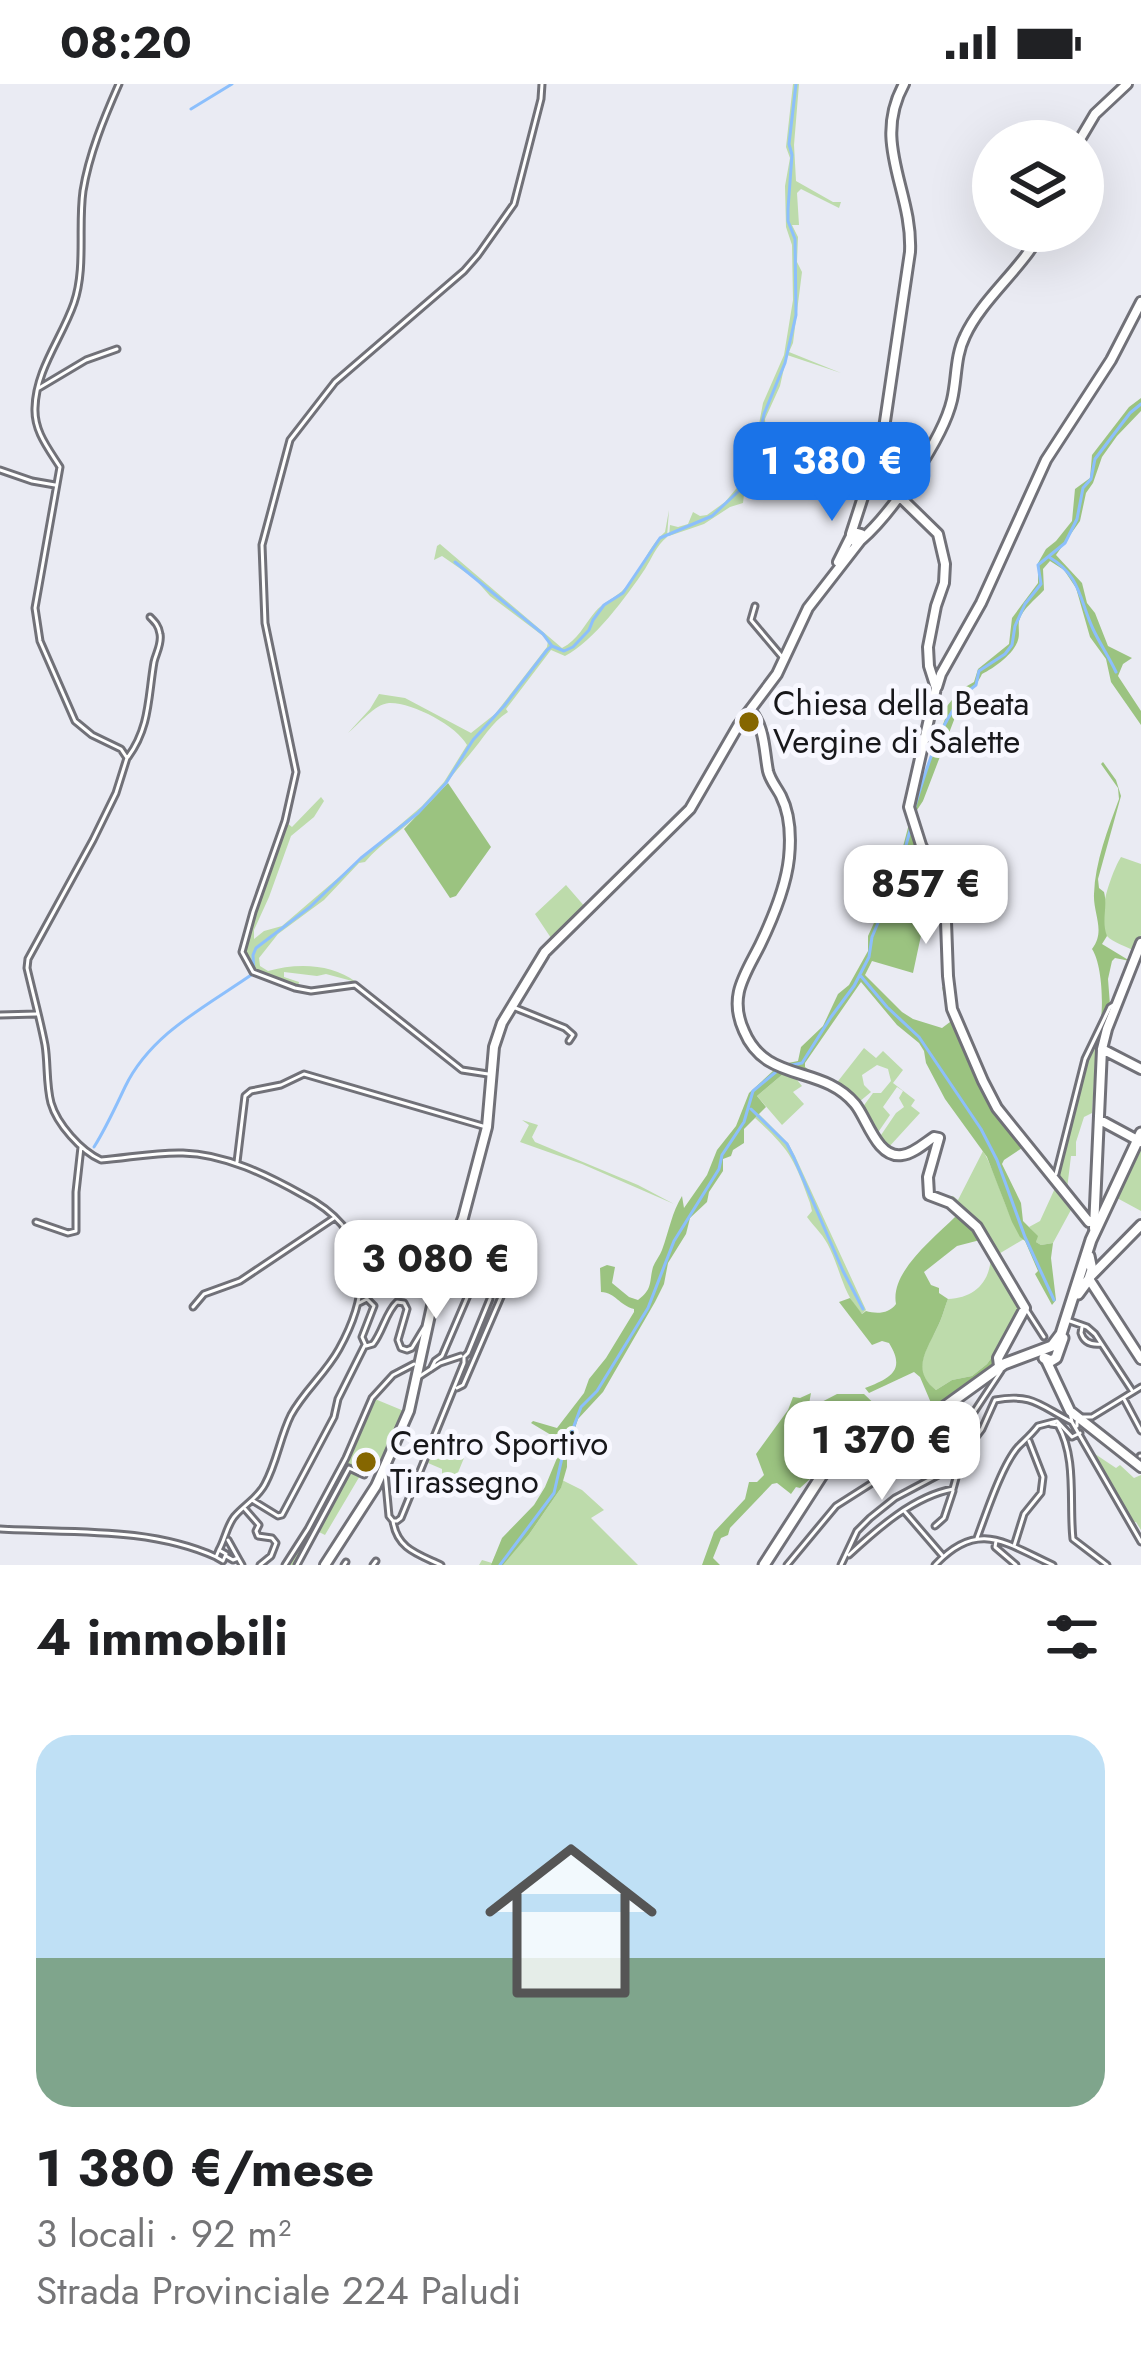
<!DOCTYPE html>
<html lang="it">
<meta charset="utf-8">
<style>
body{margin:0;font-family:Jost,sans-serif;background:#f6f6f6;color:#202124;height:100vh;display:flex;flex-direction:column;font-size:45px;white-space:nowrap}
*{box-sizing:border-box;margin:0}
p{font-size:39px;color:#757577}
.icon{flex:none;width:66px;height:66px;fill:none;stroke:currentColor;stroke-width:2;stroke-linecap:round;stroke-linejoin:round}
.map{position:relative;height:1481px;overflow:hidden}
.sheet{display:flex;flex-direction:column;background:#fff;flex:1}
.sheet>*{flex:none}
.tools{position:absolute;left:972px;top:36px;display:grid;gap:24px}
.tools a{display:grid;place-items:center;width:132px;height:132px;border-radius:50%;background:#fff;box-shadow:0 12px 48px #0002;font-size:60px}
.price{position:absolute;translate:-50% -102px;padding:0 27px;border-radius:24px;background:#fff;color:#222;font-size:39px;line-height:78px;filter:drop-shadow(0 3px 6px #0008)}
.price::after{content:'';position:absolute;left:50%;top:72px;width:36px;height:27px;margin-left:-18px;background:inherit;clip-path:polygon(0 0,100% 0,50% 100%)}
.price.current{background:#1a73e8;color:#fff}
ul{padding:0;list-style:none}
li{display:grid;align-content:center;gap:24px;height:636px;padding:0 36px}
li+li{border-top:3px solid #e0e0e0}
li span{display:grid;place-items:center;height:372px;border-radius:36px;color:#555}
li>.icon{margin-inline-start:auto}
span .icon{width:216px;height:216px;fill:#fffc;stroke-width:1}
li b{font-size:51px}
h2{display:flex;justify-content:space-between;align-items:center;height:144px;padding:0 36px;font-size:51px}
.status{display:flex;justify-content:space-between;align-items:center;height:84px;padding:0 60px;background:#fff;direction:ltr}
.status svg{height:33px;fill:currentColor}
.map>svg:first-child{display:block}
</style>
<div class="status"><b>08:20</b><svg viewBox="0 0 49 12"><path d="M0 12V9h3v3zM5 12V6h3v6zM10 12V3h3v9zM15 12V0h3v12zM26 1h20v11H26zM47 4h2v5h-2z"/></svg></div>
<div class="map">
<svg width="1141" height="1481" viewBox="0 0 1141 1481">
<rect width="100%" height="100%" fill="#eaebf3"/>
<path fill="#bddbab" d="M793,0h6l-5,61 2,36 37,21h8l-2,6 -38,-19 -4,4 2,32h-7l6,12 -1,25 5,10 -9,71 -4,9 52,21 -54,-18 -7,31 -15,33 1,14 -21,53 -2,17 -13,4 -26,17 -35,12 1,-11 8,2 10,-3 5,-12 7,4 7,-1 18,-13 16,-19 15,-43 7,-37 21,-48 9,-55 -1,-55 -6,-18 -1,-41 5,-28 -4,-11z
M669,426l-2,27c-11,9 -15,21 -22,32 -18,27 -52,73 -80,87l-14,-6 -45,59 2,3c-17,11 -25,27 -38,42 -16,19 -31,39 -49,57 -17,19 -39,31 -56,51l-6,1 -35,37 -46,34 -19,24 1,8 8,5c28,-8 63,-8 88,11l-30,-8 -9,2 -33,-4v5l15,5 -1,6c-25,-9 -44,-10 -55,-37l29,-91 15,-37 5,4 29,-30 3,4 -10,16 -23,19 -22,61 -15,33v9l10,-8 18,-5 140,-120 22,-24 23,-37c-10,-19 -55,-43 -78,-42 -14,1 -30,21 -41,30l22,-24 9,-15 26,4 66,35 24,-19 52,-67 1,-6 -5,-5 -53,-40 -15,-17 -33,-23 -8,4 3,-14 3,-2 122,104c16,-8 22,-23 33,-36 7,-9 22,-15 30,-24 17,-17 22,-41 40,-56z
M1121,773l20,7v71l-6,16c-8,-4 -23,-9 -28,-15 -13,-15 5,-65 14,-79z
M566,801l20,23 -33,33 -18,-27z
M1111,926l-13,53 -3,1 -3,49 -8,4 -8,25v14h-5l-4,33 10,17 -19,-27 1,-7 30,-117z
M864,964l12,10 7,-7 20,19 -10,13 22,17 -4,6 9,7 -32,35 -9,-10 17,-25 8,-6 -5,-9 4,-7 -6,-4 -14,20 7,8 -11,16 -4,2 -13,-25 11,-15h8l10,-12 -3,-12 -11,-4 -15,10 2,10 7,7 -12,10 -24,-17z
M783,990l10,1 9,11 -9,6 11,12 -22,21 -25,-29z
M759,1030l29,29 7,13 71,154 -4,4c-18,-18 -21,-42 -32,-65 -6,-14 -15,-21 -23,-32l5,-6 -2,-8c-16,-45 -20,-53 -55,-85z
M522,1036l16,5 -6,12 3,5 103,43 36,19 -92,-40 -62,-22 9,-17z
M1141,1066v61l-24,-13z
M983,1067c15,25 24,69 41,88l-27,16 -20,-32 -38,-25 14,-2 5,4z
M1056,1102l16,22 -19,35 -12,2 -5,-3 1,-6 -8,-9 11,-6z
M991,1172l31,50 -15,30 -20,28 -15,12 -20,4 -16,10c-26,-19 -10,-39 1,-62 5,-9 7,-19 11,-29 26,-1 42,-16 43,-43z
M375,1315l29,12 -25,59 -18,4 -36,61 -10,-5 -21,35h-6l16,-24 42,-83 4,1z
M435,1362l29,12 -7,17 -3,-1 -11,20 -5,-3 4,-8v-14l-14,-6z
M1092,1368l24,16 4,-3 14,13 7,-3v55l-5,-8 -3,1z
M562,1396l20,10 22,20 -13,8 47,47h-159l3,-5 10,3 3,-7 35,-23 31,-45z"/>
<path fill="#9bc380" d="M1141,314v13l-24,25 -15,21 -9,26 -7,10 -6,28 -24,34 26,28 5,20 8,10 13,33 24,12 -9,6 -5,12 23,35v14l-30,-43 -5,-23 -16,-22 -14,-49 -12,-18 -14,-9 -7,8 1,21c-9,10 -21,18 -25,31 -1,6 1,13 -1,19 -4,14 -24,28 -36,34 -7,17 -28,27 -28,46l-31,81 -10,15 -2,-4 34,-93 -2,-8 17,-21 14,-8 4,-13 31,-25 3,-26 26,-35v-20l8,-14 10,-8 16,-20 3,-32 15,-11 2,-23 37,-48z
M1103,678l13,18 5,16 -23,83 1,9 5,4c4,15 -3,29 3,44l-5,8 28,17 -15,-3 -3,3 -4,18 2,26 -10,20c4,-19 2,-61 -8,-76 14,-18 1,-35 2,-55 1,-32 14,-65 25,-95l-1,-11 -17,-24z
M448,699l43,64 -35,49 -6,2 -46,-69z
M910,736l25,55 -14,7 8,16 -16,75 -41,-12 -7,14 37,37 11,7 29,9 8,-6 -8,-35 5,2 31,85 47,72 -21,14 -2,4 19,39 2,18 15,15 -2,6 5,3 12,-2 -2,15 5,42 -4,5 -17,-31 3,-3 -13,-30 -5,-4 -8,-15 -25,-65 -42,-58 -19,-36 -2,-12 -5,-8 -22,-18 -36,-43 -56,81v4l10,7 -24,-3 -8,-7 15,-3 3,-14 22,-21 15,-32 11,-9 19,-34v-15l27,-59z
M775,985l8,5 -26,22 9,11 -22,22v14l-11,7 -2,6 -8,3v12l-14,21 -2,10 -17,16 -4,16 -18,29 -4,21 -9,18 -52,90 -25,27 -11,34v14l-6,21 -31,45 -27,32h-12l11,-27 32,-33 11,-18 12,-29 -6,-12 5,-8 -25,-15 2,-2 24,7 27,-35 5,-14 17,-21 28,-46v-3c-15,-4 -18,-16 -33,-17l-1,-24 7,-3 8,2 -3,16 17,14 9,3c15,-11 11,-18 15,-33 2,-6 7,-11 9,-17 7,-19 10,-38 20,-54l2,12 23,-33 10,-25 19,-24 13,-33z
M955,1133l11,3 18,19 -27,7 -33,26 7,13 8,3v5l9,6c-4,10 -6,20 -11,29 -11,24 -26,42 -1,62l16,-10 20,-4 15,-12 20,-28 -12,31 -61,43 -14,-33 -6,-5 -45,21 -4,-5c26,-10 41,-18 24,-45l-7,-2 -10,4 -33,-43 11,-4 12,16 4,-3c10,3 23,3 30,-7 -6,-32 37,-65 59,-87z
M811,1309l-2,11 3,3 25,-13h27l21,20 -29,9 4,18 -20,11 -40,36 -4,-1 -5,7 -14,-11 -5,1 -42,44 -2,7 -7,3 -8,20 7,7h-18l12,-33 31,-33 4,-17h8l7,-7 -8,-21 32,-44 5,-13 7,1z"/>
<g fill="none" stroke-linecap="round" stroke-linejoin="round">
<path stroke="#8cbffc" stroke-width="3" d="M191,25l41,-25
M1049,473c32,19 30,42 44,72 7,15 16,28 23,43
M455,478l88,72 9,12
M913,728c13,-40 28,-102 63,-127l3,-14 26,-17 7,-9 3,-19 10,-22 16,-20 -3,-19 27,-22 12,-24 6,-31 8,-9 4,-20 35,-46 11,-9
M860,891l27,32 32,30 62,92 16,31 28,77 29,63
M787,982l15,-3 29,-46 23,-31 15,-29 3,-20 25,-59 14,-51
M751,1025l36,35 7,14 49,113 20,38
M94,1063c12,-19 21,-39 31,-60 26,-54 82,-81 129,-114l-1,-18 3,-7 54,-41 51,-49 57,-45 28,-30 27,-43 31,-34 43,-56 5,-4 12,5 9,-4 16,-17 4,-10 11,-15 19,-12 37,-55 52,-22 30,-28 17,-51 5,-23 21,-51 11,-48 -1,-76 -7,-18v-12l4,-54 -3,-11 7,-60
M500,1481l54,-72 8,-35 19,-51 16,-16 51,-83 26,-67 45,-72 3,-14 22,-33 9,-31 24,-20"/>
<g stroke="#717178" stroke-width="9">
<path id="street" d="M119,0c-15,34 -30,70 -36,107 -5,36 3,77 -9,112 -12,35 -38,66 -39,105 -1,23 13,40 25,59l-25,141 5,33 35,80 17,14 29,14 6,9 -11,35 -23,47 -65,119 -1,9c6,26 13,51 18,77 3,18 1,39 6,58 6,21 30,48 50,57 27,-2 55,-8 82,-7 42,1 84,22 120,42 68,35 71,91 36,154 -13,24 -35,42 -48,66 -11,22 -14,47 -26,69 -7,14 -21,21 -31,33 -7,9 -9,22 -15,33
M39,304l47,-28 31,-11
M0,386l32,11 23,4
M755,522l-4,14 32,38
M128,673c22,-30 20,-60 26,-95 2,-9 8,-18 6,-28 -1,-8 -5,-12 -10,-17
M513,923l52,21 8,7 -4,6
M0,931l36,-1
M488,990l-26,-4 -107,-85 -44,6 -16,-3 -42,-16 -11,-20 11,-40 32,-91 11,-49 -31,-149 -3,-78 28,-105 45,-58 129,-111 14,-16 36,-51 27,-105 1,-15
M237,1078l8,-66 6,-5 30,-6 23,-11 182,53
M1056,1090l29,-115 25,-52 5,-3
M36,1138l32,11 8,-2v-39l5,-45
M359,1219l8,-4 7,7 -12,31 4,9 7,-2c10,-13 13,-32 24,-42l7,1 3,6 -9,31 3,8 6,2 5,-2 12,-20
M193,1223l11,-13 36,-13 94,-63
M1026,1225l18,28
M1070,1237l17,6 8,7 38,58
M1082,1243l-1,6c3,10 11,12 20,11
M431,1285l4,-8 7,-5 30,-70
M417,1294l23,-15 21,-7
M457,1304l6,-3 44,-102
M1124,1315l17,32
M1070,1329l2,9 69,120
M1051,1340l7,1c19,33 11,78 15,114l34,26
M1077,1342v-4l6,-5h9l49,-30
M926,1365l8,9 39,-19
M1140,1372h1
M385,1389l4,43 4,5h4l4,-3 63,-155v-6l4,-4 22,-54
M252,1416l26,16 4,-1 52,-98 4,-18 27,-54
M245,1425l14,16 -3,6 2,5 14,2 4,5 -5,13 -11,9
M905,1428l37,43
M393,1437c4,28 25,33 48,44
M935,1442l9,-8 9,-27
M0,1445c71,4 150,-2 216,28
M977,1454c9,-24 25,-73 41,-91 7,-7 14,-13 20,-21l19,-5 15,16 8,-4
M228,1456l10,18
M996,1457l-1,6 21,18
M1014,1462l10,-32 17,-21 2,-16 -14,-36
M219,1466l7,4 -3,7 -7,-4z
M849,1471c28,-26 65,-59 104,-66l3,-11
M226,1472l7,4 5,-2 4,7
M285,1481l23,-36 38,-71 26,-60 21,-23 21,-11
M297,1481l52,-97 15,7
M344,1481l2,-3
M373,1481l3,-4
M787,1481l49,-59 121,-77 17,-17 27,-41
M841,1481l16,-34 13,-13 25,-20 49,-26 13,-10 25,-33 13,-29c38,-7 45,6 77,22
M935,1481c43,-46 70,-22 118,0"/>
</g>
<g stroke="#717178" stroke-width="14">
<path id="secondary" d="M1079,57l16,-27 32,-30
M899,412l39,38 7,30 -1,19 -8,23 -8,41 1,19 7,22 -27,119 12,38 24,49 3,82 4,33 31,72 14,27 92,114
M854,448l7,2 -3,8 -7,-2z
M851,450l32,-99 27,-183c3,-62 -39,-108 -6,-168
M861,456c30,-26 82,-101 91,-140 5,-21 3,-44 13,-64 17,-37 56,-66 77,-105
M838,478l13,-26
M937,603l4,-13 40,-71 65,-143 65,-100 30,-58
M751,627c14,17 13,39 17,60 2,9 9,17 13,25 9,18 10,42 8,62 -3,29 -17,62 -29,87 -15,30 -32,51 -16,86 22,53 78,33 111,73 12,14 22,55 47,51 11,-1 23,-12 32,-18l5,1 -11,39 1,18 21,8 27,24 48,81 -27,50 1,8
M1102,965l39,20
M1100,1036l41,22
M1094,1144l8,-179 5,-20 34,-86
M1091,1192l50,-51
M1089,1195l52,80
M1046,1276l24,51 71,56
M325,1481l51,-79 33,-75 28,-128 26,-65 24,-91 7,-80 8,-24 43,-71 145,-143 48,-83 39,-52 31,-66 52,-67"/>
</g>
<g stroke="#717178" stroke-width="15">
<path id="primary" d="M1078,1210l11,-15 3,-9 -3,-14
M1052,1262l9,-12 30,-94 50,-107
M1044,1274l7,3 5,-3 7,-20
M764,1481l58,-90 13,-15 23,-14 74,-30 72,-52 48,-18"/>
</g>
<use href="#street" stroke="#fff" stroke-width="3"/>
<use href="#secondary" stroke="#fff" stroke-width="8"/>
<use href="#primary" stroke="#fff" stroke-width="9"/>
</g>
<g fill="#856600" stroke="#f8f8ff" stroke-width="4.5">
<circle cx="749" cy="638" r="12"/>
<circle cx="366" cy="1378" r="12"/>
</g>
<g text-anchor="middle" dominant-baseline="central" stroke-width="10" stroke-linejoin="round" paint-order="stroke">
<g font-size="33" fill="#18181b" stroke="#f8f8ff" text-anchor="start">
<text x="773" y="619">Chiesa della Beata<tspan x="773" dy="38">Vergine di Salette</tspan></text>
<text x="390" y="1359">Centro Sportivo<tspan x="390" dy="38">Tirassegno</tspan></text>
</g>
</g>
</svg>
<div class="tools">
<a><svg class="icon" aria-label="layers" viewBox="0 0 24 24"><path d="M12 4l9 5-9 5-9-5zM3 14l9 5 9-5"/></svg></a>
</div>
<b class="price current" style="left:832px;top:440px">1 380 €</b>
<b class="price" style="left:926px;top:863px">857 €</b>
<b class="price" style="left:436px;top:1238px">3 080 €</b>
<b class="price" style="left:882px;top:1419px">1 370 €</b>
</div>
<section class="sheet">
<h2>4 immobili<svg class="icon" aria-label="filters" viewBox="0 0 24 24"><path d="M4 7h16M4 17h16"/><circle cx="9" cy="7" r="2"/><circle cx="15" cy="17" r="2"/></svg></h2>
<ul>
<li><span style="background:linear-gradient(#bfe0f5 60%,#7fa58c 0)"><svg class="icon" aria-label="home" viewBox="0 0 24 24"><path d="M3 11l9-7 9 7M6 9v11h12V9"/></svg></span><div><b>1 380 €/mese</b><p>3 locali · 92 m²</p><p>Strada Provinciale 224 Paludi</p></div></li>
</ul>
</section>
